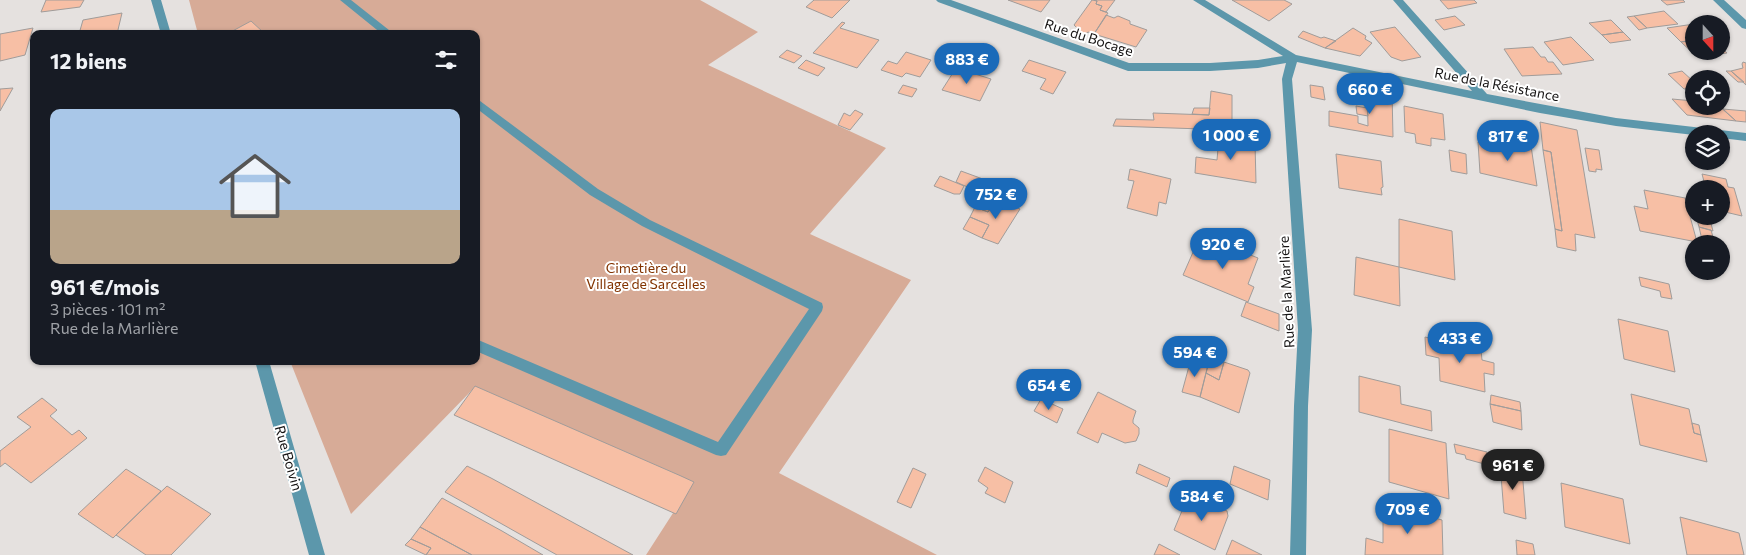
<!DOCTYPE html>
<html lang="fr">
<meta charset="utf-8">
<style>
body{margin:0;font-family:Commissioner,sans-serif;background:#242831;color:#f1f3f6;height:100vh;display:flex;flex-direction:column;font-size:19px;white-space:nowrap}
*{box-sizing:border-box;margin:0}
p{font-size:16px;color:#9ea1a6}
.icon{flex:none;width:28px;height:28px;fill:none;stroke:currentColor;stroke-width:2;stroke-linecap:round;stroke-linejoin:round}
.map{position:relative;flex:1;overflow:hidden}
.drawer{position:absolute;left:30px;top:30px;width:450px;height:335px;display:flex;flex-direction:column;background:#171b24;border-radius:10px;box-shadow:0 1px 4px #0004}
.drawer>*{flex:none}
.needle{width:32px;rotate:159deg}
.tools{position:absolute;left:1685px;top:15px;display:grid;gap:10px}
.tools a{display:grid;place-items:center;width:45px;height:45px;border-radius:50%;background:#171b24;box-shadow:0 1px 4px #0004;font-size:25px}
.price{position:absolute;translate:-50% -42px;padding:0 11px;border-radius:18px;background:#1a6ab9;color:#fff;font-size:16px;line-height:32px;filter:drop-shadow(0 1px 2px #0008)}
.price::after{content:'';position:absolute;left:50%;top:30px;width:15px;height:11px;margin-left:-8px;background:inherit;clip-path:polygon(0 0,100% 0,50% 100%)}
.price.active{background:#222;color:#fff}
ul{padding:0;list-style:none}
li{display:grid;align-content:center;gap:10px;height:265px;padding:0 20px}
li+li{border-top:1px solid #363941}
li span{display:grid;place-items:center;height:155px;border-radius:10px;color:#555}
li>.icon{margin-inline-start:auto}
span .icon{width:90px;height:90px;fill:#fffc;stroke-width:1}
li b{font-size:21px}
h2{display:flex;justify-content:space-between;align-items:center;height:60px;padding:0 20px;font-size:21px}
.map>svg:first-child{display:block}
</style>
<div class="map">
<svg width="1746" height="555" viewBox="0 0 1746 555">
<rect width="100%" height="100%" fill="#e5e1df"/>
<path fill="#d7ab97" d="M189,0h511l58,32 -50,33 178,83 -76,86 101,46 -132,193 158,82h-291l47,-73 -218,-95 -124,127 -61,-153h186v-327h-278z"/>
<path fill="#f7bfa5" stroke="#a09c9a" d="M46,0h38l-4,7 -39,5z
M814,0h36l-18,18 -26,-11z
M1008,0h42l-9,12z
M1092,0l5,1 -1,3 6,2 -2,4 8,3 -14,21 -6,-2 -5,4 -8,-3 3,-4 -4,-4z
M1095,0h20l-9,12 -6,-2 2,-4 -6,-2 1,-3z
M1232,0h52l8,4 -23,17z
M1440,0h34l3,3 -29,6z
M1661,0h22l2,2 -18,3z
M1664,11l14,13 -31,4 -13,-12z
M122,13l-5,21h-38l4,-14z
M1106,15l8,3 4,-2 12,5v3l17,6 -11,17 -42,-13z
M1455,16l10,9 -21,5 -9,-10z
M1634,16l13,12 -8,2 -12,-13z
M1611,20l12,12 -21,3 -13,-12z
M251,21l12,11 -4,2h-32z
M842,22l3,1 -5,5 39,12 -22,28 -44,-15z
M1694,24v16l-13,2 -14,-14z
M1395,27l26,30 -19,4 -11,-4 -21,-25z
M33,28l-8,27 -25,6v-27z
M1353,28l13,8 -1,3 7,4 -12,13 -35,-8z
M1303,31l18,7 3,-1 12,4 -11,7 -27,-11z
M1623,32l8,8 -21,3 -8,-8z
M1571,37l23,23 -31,5 -19,-23z
M1694,40v11h27l1,-3 5,5 -30,4 -16,-15z
M1533,47l8,10h4l3,5h5l9,12 -40,2 -18,-27z
M787,50l15,6 -8,7 -15,-6z
M906,52l25,8 -11,17 -14,-4 -4,4 -21,-7 7,-9 9,3z
M806,60l19,8 -7,8 -20,-8z
M1029,60l37,12 -13,22 -13,-5 6,-10 -24,-8z
M1743,62l3,1v22l-15,-14 12,-3 -1,-4z
M956,68l35,11 -11,22 -38,-11z
M1682,71l12,11v6l-10,1 -16,-15z
M1726,71h5l13,11h-6z
M903,85l14,4 -5,8 -14,-4z
M1310,85l13,2 2,13 -14,-3z
M1367,87l25,5 1,45 -64,-11v-15l29,5v7l10,3z
M13,88l-13,23v-22z
M1211,91l21,4v35l-119,-4 3,-7 38,1 -1,-7 56,2z
M1672,99l22,2v5h25l17,15 -49,-6z
M1356,106l11,2 1,8 -11,-2z
M1404,106l39,8 2,26 -14,-2v8l-15,-3 -1,-9 -10,-2z
M1194,108h16l-1,7 -17,-1z
M1723,109l23,2v11l-10,-1z
M855,110l8,4 -13,16 -12,-5 6,-12 6,3z
M1540,122l37,8 18,108 -20,-4 1,17 -19,-4 -2,-18 7,2 -11,-79 -8,-2z
M1219,137l36,6 1,40 -61,-10 1,-16 21,3z
M1508,140l23,6 6,40 -57,-13 -2,-31 32,7z
M1585,148l14,2 3,20 -6,-1v3l-7,-1z
M1449,150l17,4 1,20 -16,-3z
M1543,150l8,2 11,79 -7,-2z
M1336,154l45,7 2,26 -2,1 1,7 -43,-7z
M1130,169l41,10 -5,25 -7,-2 -2,14 -30,-8 7,-27 -6,-1z
M961,171l30,11 -5,13 -30,-13z
M1702,174l24,5 2,8 6,1 8,28 -21,-5v-22h-15z
M940,176l24,10 -4,8h-6l-20,-8z
M989,188l30,12 -3,7 -30,-12z
M1644,190l41,8 12,44 -57,-11 -6,-25 14,3z
M982,193l15,6 -9,13 -13,-5z
M997,199l23,10 -22,35 -16,-6 7,-13 -19,-8 5,-10 13,5z
M1696,216h13l4,15 -14,-4z
M970,217l19,8 -7,13 -19,-9z
M1399,219l53,12 3,49 -56,-13z
M1699,227l12,3 4,14h-12z
M1213,240l45,18 -10,26 6,3 -6,15 -65,-27 11,-25 12,5z
M1356,257l43,10 1,39 -46,-11z
M1639,277l30,7 3,15 -11,-2 -1,-6 -19,-5z
M1246,302l33,12v17l-38,-15z
M1618,319l50,12 7,41 -51,-13z
M1425,337l56,13 1,10 12,3v12l-10,-2 1,19 -45,-11 -1,-23 -13,-3z
M1210,358l14,4 -5,18 -13,-7z
M1191,359l17,6 -8,32 -18,-5z
M1224,362l24,8 2,3 -11,40 -39,-16 6,-24 13,7z
M1359,376l41,10 1,18 30,7 1,20 -73,-19z
M475,386l206,90 13,6 -18,32 -222,-99z
M1098,392l38,19 -3,9v3l6,5v6l-3,7 -11,2 -23,-10 -4,10 -21,-10z
M1631,394l58,15 5,24 7,2 6,27 -67,-17z
M1491,395l29,7 1,9 -31,-7z
M42,398l15,12 -7,6 22,19 7,-5 8,8 -56,45 -26,-20 -5,4v-16l31,-24 -14,-10z
M1041,399l22,10 -6,14 -23,-12z
M1490,404l31,7 1,19 -29,-8z
M1692,423l7,2 2,10 -7,-2z
M1389,429l57,14 3,56 -60,-17z
M1454,444l33,8 1,13 -22,-6 -1,-4 -9,-2z
M1500,463l22,6 4,50 -22,-6z
M1139,464l31,14 -3,9 -31,-14z
M467,466l24,12 142,77h-76l-112,-63z
M1234,466l36,14 -2,20 -38,-16z
M985,467l28,15 -8,21 -20,-10 3,-5 -10,-7z
M913,468l13,6 -15,34 -14,-6z
M126,469l35,22 -48,47 -35,-24z
M1561,483l62,16 7,45 -65,-17z
M167,486l44,28 -40,41h-25l-30,-20z
M1189,494l38,17 1,5 -13,34 -41,-20z
M442,498l60,33 41,24h-71l-52,-28z
M1383,504l59,16 1,35h-78l1,-17 17,5z
M1680,517l59,16 5,22h-57z
M420,527l15,8 37,20h-46l5,-7 -20,-9z
M411,539l20,9 -5,7 -21,-10z
M1232,540l30,15h-36z
M1516,540l17,4 2,11h-18z
M1159,544l21,11h-26z"/>
<g fill="none" stroke-linecap="round" stroke-linejoin="round">
<path fill="#5c97ab" fill-rule="evenodd" d="M151,0h10l10,34h-10z
M340,0h11l43,34h-12z
M936,0h15l178,63h81l48,-3 25,-4 -90,-56h12l91,55 176,36 -79,-91h10l84,94 129,24 130,15v8l-25,-3v-4l-27,1 -78,-9 -76,-13 -243,-51 -5,17 20,251 -4,76 -2,149h-16l4,-149 4,-76 -16,-251 4,-16 -28,5 -48,3h-82l-190,-69z
M1713,0h11l22,20v9l-4,-1z
M476,98l122,91 52,31 172,83 1,4 -1,4 -96,144 -5,1 -5,-1 -240,-104v-12l242,103 91,-133 -167,-83 -52,-31 -114,-87z
M255,361h14l56,194h-16z"/>
</g>
<g text-anchor="middle" dominant-baseline="central" stroke-width="4" stroke-linejoin="round" paint-order="stroke">
<g font-size="14" fill="#151313" stroke="#fff">
<text transform="translate(1089 37) rotate(18)">Rue du Bocage</text>
<text transform="translate(1497 84) rotate(11)">Rue de la Résistance</text>
<text transform="translate(1286 292) rotate(-93)">Rue de la Marlière</text>
<text transform="translate(289 458) rotate(74)">Rue Boivin</text>
</g>
<g font-size="14" fill="#823300" stroke="#fff">
<text x="646" y="267">Cimetière du<tspan x="646" dy="16">Village de Sarcelles</tspan></text>
</g>
</g>
</svg>
<div class="tools">
<a><svg class="needle" viewBox="-14 -14 28 28"><path d="M0-13l5 13h-10z" fill="#e53935"/><path d="M0 13l5-13h-10z" fill="#9ea1a6"/></svg></a>
<a><svg class="icon" aria-label="locate" viewBox="0 0 24 24"><circle cx="12" cy="12" r="6"/><path d="M12 2v4M12 18v4M2 12h4M18 12h4"/></svg></a>
<a><svg class="icon" aria-label="layers" viewBox="0 0 24 24"><path d="M12 4l9 5-9 5-9-5zM3 14l9 5 9-5"/></svg></a>
<a>+</a>
<a>−</a>
</div>
<b class="price" style="left:967px;top:85px">883 €</b>
<b class="price" style="left:1370px;top:115px">660 €</b>
<b class="price" style="left:1231px;top:161px">1 000 €</b>
<b class="price" style="left:1508px;top:162px">817 €</b>
<b class="price" style="left:996px;top:220px">752 €</b>
<b class="price" style="left:1223px;top:270px">920 €</b>
<b class="price" style="left:1460px;top:364px">433 €</b>
<b class="price" style="left:1195px;top:378px">594 €</b>
<b class="price" style="left:1049px;top:411px">654 €</b>
<b class="price active" style="left:1513px;top:491px">961 €</b>
<b class="price" style="left:1202px;top:522px">584 €</b>
<b class="price" style="left:1408px;top:535px">709 €</b>
<section class="drawer">
<h2>12 biens<svg class="icon" aria-label="filters" viewBox="0 0 24 24"><path d="M4 7h16M4 17h16"/><circle cx="9" cy="7" r="2"/><circle cx="15" cy="17" r="2"/></svg></h2>
<ul>
<li><span style="background:linear-gradient(#a9c7e8 65%,#b9a48a 0)"><svg class="icon" aria-label="home" viewBox="0 0 24 24"><path d="M3 11l9-7 9 7M6 9v11h12V9"/></svg></span><div><b>961 €/mois</b><p>3 pièces · 101 m²</p><p>Rue de la Marlière</p></div></li>
</ul>
</section>
</div>
